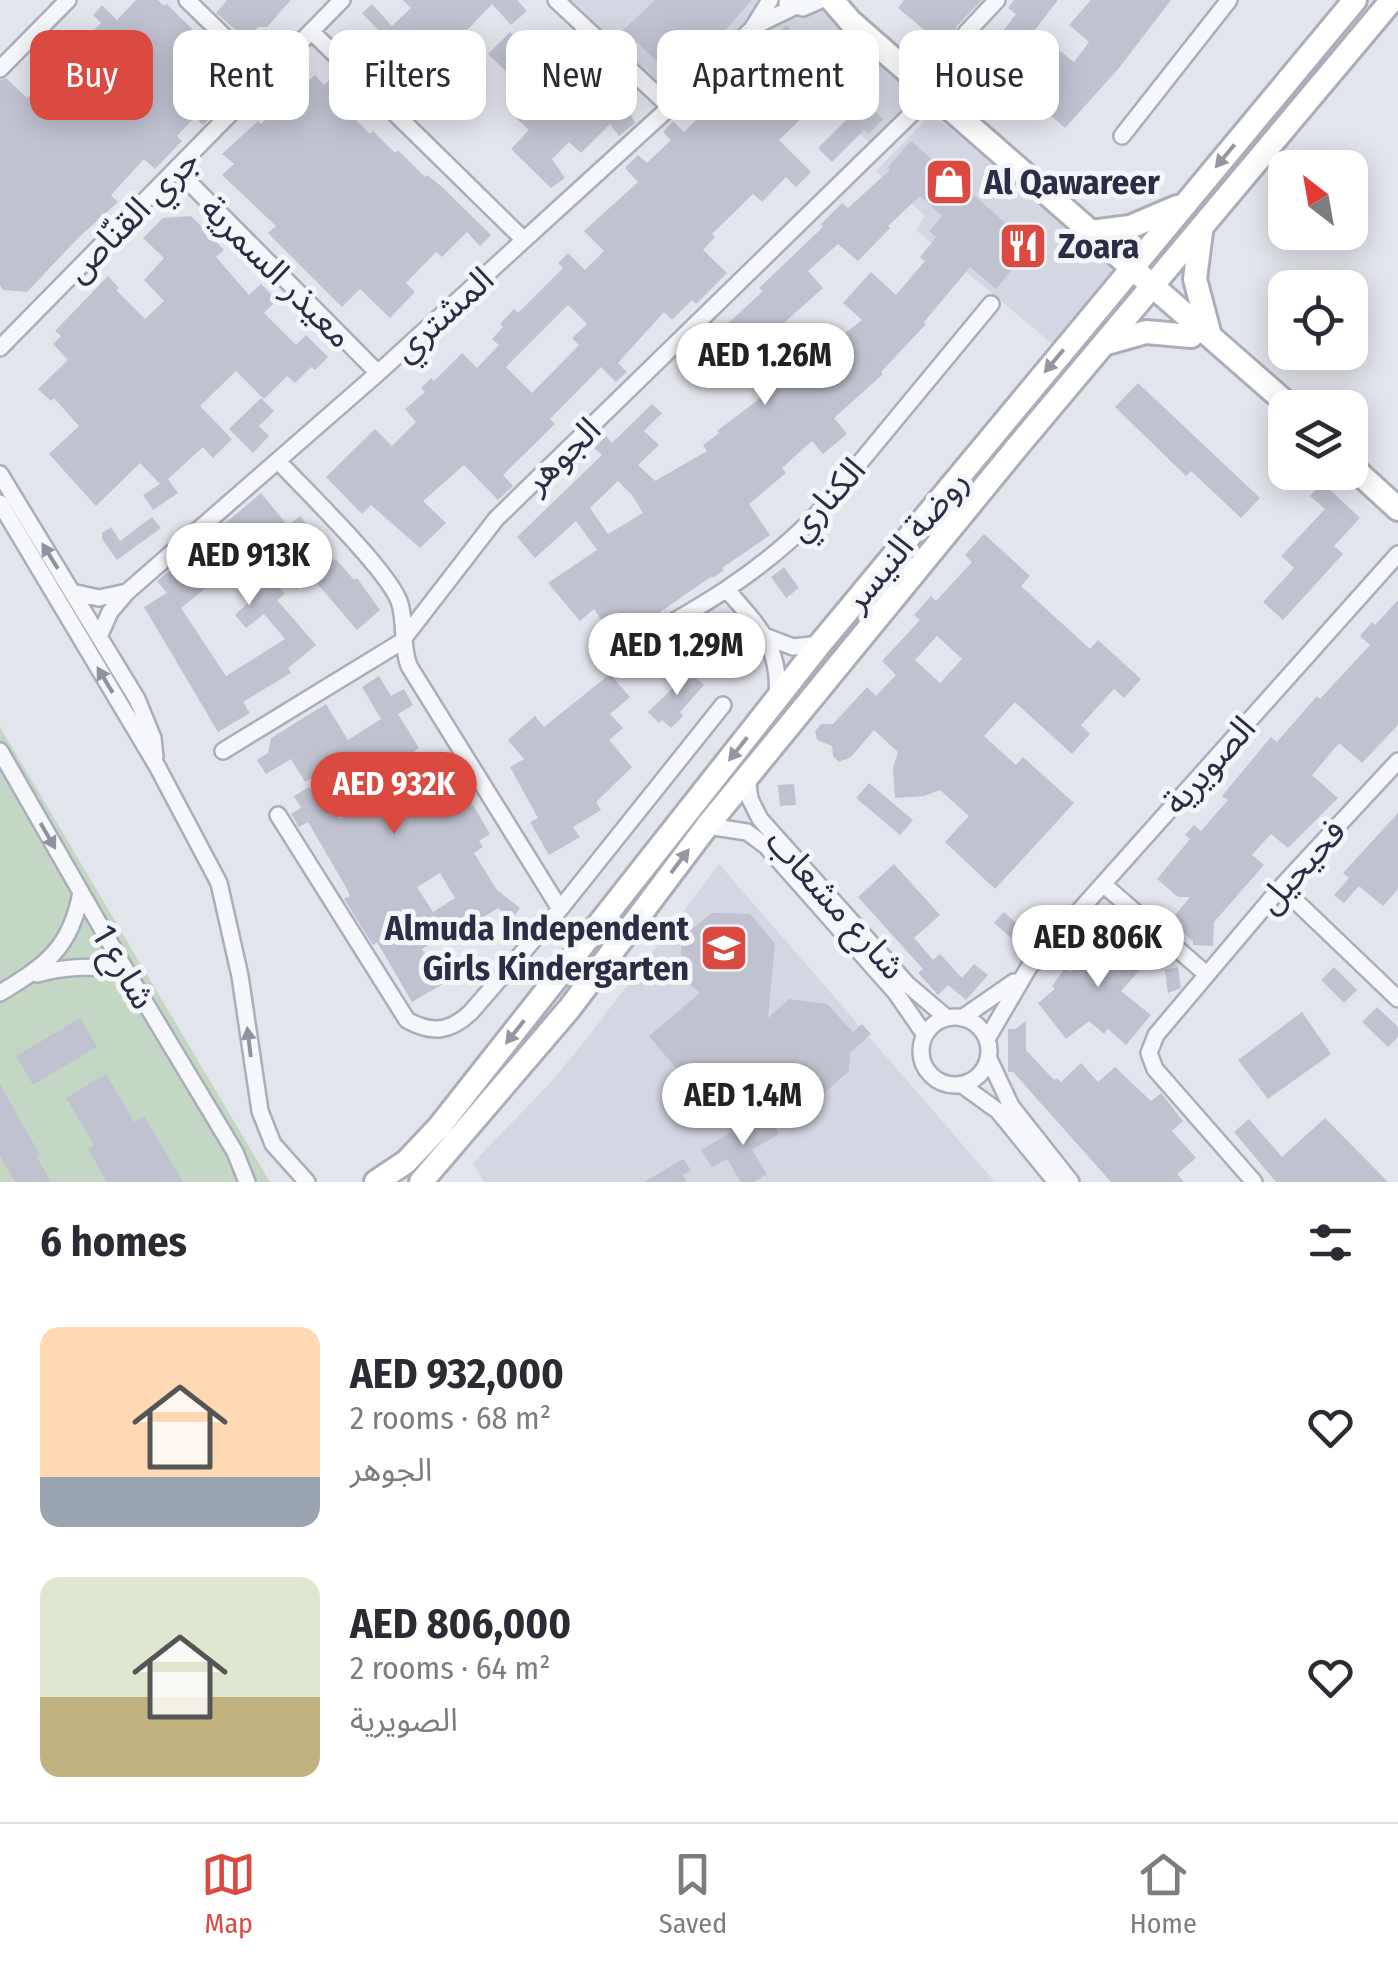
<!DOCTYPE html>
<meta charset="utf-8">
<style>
body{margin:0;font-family:"Fira Sans Condensed","Noto Sans Arabic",sans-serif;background:#f7f7f7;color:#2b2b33;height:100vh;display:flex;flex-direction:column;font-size:38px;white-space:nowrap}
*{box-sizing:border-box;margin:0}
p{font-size:32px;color:#7c7c81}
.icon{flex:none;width:55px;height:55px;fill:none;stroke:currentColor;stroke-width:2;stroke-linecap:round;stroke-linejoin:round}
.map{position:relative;height:1182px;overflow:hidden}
.details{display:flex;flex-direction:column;background:#fff;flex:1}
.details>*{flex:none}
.banner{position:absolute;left:30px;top:30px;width:1340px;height:90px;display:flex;gap:20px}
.needle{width:65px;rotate:329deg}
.tools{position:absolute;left:1268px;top:150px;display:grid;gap:20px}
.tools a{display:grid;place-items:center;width:100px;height:100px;border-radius:20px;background:#fff;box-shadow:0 5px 25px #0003;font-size:50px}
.price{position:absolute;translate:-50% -85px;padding:0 22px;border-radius:35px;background:#fff;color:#222;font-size:32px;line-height:65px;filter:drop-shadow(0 2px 5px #0008)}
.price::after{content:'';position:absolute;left:50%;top:60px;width:30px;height:22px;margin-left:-15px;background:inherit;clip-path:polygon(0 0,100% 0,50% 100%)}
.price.active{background:#da4a40;color:#fff}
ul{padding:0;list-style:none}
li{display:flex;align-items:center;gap:30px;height:250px;padding:0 40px}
li span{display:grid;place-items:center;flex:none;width:280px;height:200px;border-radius:20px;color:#555}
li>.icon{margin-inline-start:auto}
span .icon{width:120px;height:120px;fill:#fffc;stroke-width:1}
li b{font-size:42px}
h2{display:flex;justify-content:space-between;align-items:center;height:120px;padding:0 40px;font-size:42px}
.tag{padding:0 35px;border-radius:20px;background:#fff;box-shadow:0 5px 25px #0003;font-size:35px;line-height:90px}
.tag.active{background:#da4a40;color:#fff}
.tab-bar{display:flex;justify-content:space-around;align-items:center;height:140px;border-top:2px solid #e1e1e2;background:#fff;font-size:28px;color:#7c7c81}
.tab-bar a{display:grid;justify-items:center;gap:5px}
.tab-bar .active{color:#da4a40}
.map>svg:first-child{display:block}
</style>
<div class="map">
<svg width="1398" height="1182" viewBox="0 0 1398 1182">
<rect width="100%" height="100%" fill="#e3e5ec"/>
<path fill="#d4d7e2" d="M567,0h196l-39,48 -55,47z
M820,5l102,92 -49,49 -113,-110 21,-18z
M932,113l185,158 -61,76 -140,-117 9,-14 -49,-45z
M719,864l276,318h-511l-11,-19 79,-82 39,-48z"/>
<path fill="#c4d7c4" d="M0,727l270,455h-270z"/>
<path fill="#c0c2d0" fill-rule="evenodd" d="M136,0h22l6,6 3,-2 46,46 -8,7 7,8 -22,24 25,24 -12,12 -8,-8 -18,19 5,5 -27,28 -11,-10 -33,36 7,7 -39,35 -52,55 -24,-2 -3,-5v-205l6,-2 21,20 8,-8 20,19 31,-32 26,27 24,-25 -47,-44 12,-12 -8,-8 9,-10 15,15z
M227,0h64l-24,27h-9l-11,13 -31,-27z
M403,0h114l10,11 -16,14 -19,-21 -75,79 -12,-13 -5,6 -31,-33 12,-10 -19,-20 10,-9 20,22 19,-18z
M655,0h97l-39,44 -13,-12 -25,26 -9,-9 -11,11 -18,-18 -5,6 -14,-13z
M904,0h78l-26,27 -1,8 4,7h14l13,11 30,-39 -8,-6 6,-8h44l-41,53 16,14 19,-22 22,17 15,-20 -20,-17 22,-25h80l-52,68 -54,60 -30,-26 -16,19 -65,-55 5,-7 -61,-51z
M786,25l97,94 -14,15 -5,-4 -32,32 -14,-14 32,-32 -24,-22 -47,46 32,32 -15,15 -10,-10 -24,25 -9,-8 -41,40 3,3 -12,13 24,23 -31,31 -4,-4 -20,20 -8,-8 -46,51 9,9 -11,10 -15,-15 -51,52 5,5 -52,51 10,11 -15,14 -34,-35 -41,36 23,22 -26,25 -49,-43 -9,9 -36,-37 49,-48 17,17 24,-24 -11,-13 20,-17 -4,-4 10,-10 3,3 28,-28 15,15 22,-23 -7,-6 11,-12 -3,-3 14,-15 4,4 45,-45 -5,-5 10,-10 17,17 19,-19 -20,-20 54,-49 -13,-14 13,-13 9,8 24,-23 -8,-8 10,-11 11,11 90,-89 -3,-3zM568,305l19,19 -15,14 7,7 -47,48 -26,-26z
M510,32l21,21 18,-17 78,71 8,16 -16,13 -9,-12 -29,29 -12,-11 -17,17 13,19 -14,10 -40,-39 18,-19 -13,-12 16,-21 -44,-43z
M336,74l11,12 -10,9 15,17 -2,2 20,20 3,-3 22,22 3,-3 27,27 2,-2 14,11 50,49 -11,11 -13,-14 -25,25 -6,-5 -30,31 9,9 -25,26 -30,-29 -18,18 -74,-74 8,-7 -54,-51 12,-11 -12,-10 36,-33 3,3 54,-49 9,10z
M911,141l121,105 -36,43 -26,-22 -46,55 2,2 -45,48 2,2 -49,44 13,16 -24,20 -11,-13 -30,27 4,5 -37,31 21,31 -48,33 2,2 -11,8 -1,-2 -89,62 -12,-17 -6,4 -11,-16 -14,12 -32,-38 49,-33 -21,-29 -41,37 -18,-21 85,-82 -8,-7 12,-12 6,7 40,-39 10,9 -18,18 15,14 -21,20 17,16 52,-30 -4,-6 16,-12 -2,-2 50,-38 -6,-10 34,-23 2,3 38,-22 27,-21 -19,-17 28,-31 25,23 29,-34 -5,-4 16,-20 -7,-6 13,-15 -22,-20 -32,30 2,2 -32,33 -20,-17 -30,27 15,17 -74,66 -25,-27 39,-36 -4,-3 64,-61 -2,-3 21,-21 6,5 42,-38 -2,-3zM618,481l14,14 11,18 -35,21 -18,-26z
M191,216l33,34 -8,7 33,38 12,-11 16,16 -13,13 32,32 10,-10 22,22 -13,13 -4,-3 -16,16 -8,-7 -23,23 -28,-28 -36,35 32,33 -19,19 -10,-11 -35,32 10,14 -25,17 -10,-15 17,-11 -20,-21 -44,43 -47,-52 30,-28 -25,-28 -3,3 -13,-12 30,-29 -15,-16 8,-8 -6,-5 53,-55 11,12 -3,2 29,29 19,-18 -20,-21 20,-22 -21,-20 20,-20z
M1138,383l122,115 -19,20 -50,-47 -5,5 -71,-69z
M261,398l13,13 -15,15 10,10 -16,17 -24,-24z
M1322,482l38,36 -26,28 9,8 -60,66 -20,-18 31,-34 -13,-12 44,-47 -15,-13z
M261,493l27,33 12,-10 34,45 2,-2 18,21 3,-2 23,32 -23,20 -83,-97 -93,75 45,68 59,-37 -21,-25 -18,14 -11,-13 38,-36 12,15 -8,6 39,45 -28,23 3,5 -48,29 7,11 -32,19 -74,-125 23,-14 -10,-12z
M152,517l9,11 -44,32 -15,-21v-6l9,-6 9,14z
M984,534l46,42 -9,10 69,63 8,-9 43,39 -17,19 -10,-9 -33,36 9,9 -18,20 -57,-52 -31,34 32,29 7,-8 51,46 -79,86 -50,-47 24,-26 -29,-26 -16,6 -29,2 -2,-30 5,-16 -24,-22 -23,27 -12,5 -6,-6 -1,-10 -15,-6 -2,-9 6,-7h12l34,-37 9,9 20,-21 -14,-14 38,-41 -6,-5 17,-19 5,5 36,-39 -7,-7zM937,636l25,23 -22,24 -25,-23z
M784,567l15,21 -13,10 -15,-21z
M1398,600v125l-36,38 -23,-20 -27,32 26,23 -50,50 -17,-14 -19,21 12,10 -50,57 -1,24 -20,-1v-4l-23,-20 20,-24h-12l-21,-18 33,-40 -5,-4 9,-10 7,6 27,-31 -6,-4 49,-59 6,5 40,-46 3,3 50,-54 -10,-9 12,-14 3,3z
M682,665l22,20 -24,27 3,4 -12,12 -9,-8 -3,3 -11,-11 30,-29 -7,-6z
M610,674l20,23 -20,17 13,14 -14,12 23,27 -36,35 5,8 -28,17 7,10 -31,18 -19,-33 8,-4 -28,-51 14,-8 -16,-19 27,-24 9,11z
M379,676l12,20 13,-7 9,16 -15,9 21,34 -5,3 31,51 19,-12 26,44 -11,7 4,6 -9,6 23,37 23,18 -8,11 -14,-11 -30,19 -3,-5 -43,27 21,35 -31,18 -35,-60 -4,3 -29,-46 6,-3 -3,-7 -39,-67 -9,5 -8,-13 10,-6 -7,-12 15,-9 11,18 9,-5 11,19 45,-28 -16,-25 -14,8 -10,-16 -40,24 -14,-23 -25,15 -9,-14 11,-7 3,-15 55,-34 22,36 33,-21 -19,-32zM440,873l15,25 -22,14 -16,-25z
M869,783l44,37 -13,15 -44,-37z
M794,784l2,21 -16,1 -2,-21z
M1398,813v76l-15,17 -24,-20 -15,17 -10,-8 15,-17 -6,-5z
M894,864l46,51 -26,23 2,2 17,20 7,-6 22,24 12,-14 14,11 -22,25 -18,-15 -10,10 -20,-22 5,-4 -65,-72z
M1004,912l21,19 -9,11 -22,-19z
M712,913l38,1 25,29 -7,75 21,-19 38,5 26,28 9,-8 9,10 -21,19 -1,18 -29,26 -37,-3 -16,-19 -49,42 -42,-42 3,-3 -30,-36 51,-43 -19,-16v-39z
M1108,920l13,10 -5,6 30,27 -25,28 30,24 -25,30 -18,-16 -4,5 -15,-13 -23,18 -28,-36 17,-14 -3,-3 13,-18 5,4z
M1178,967l3,21 -13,5 -3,-23z
M1334,967l23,23 -13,13 -23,-23z
M1377,1007l21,20v10l-10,10 -26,-25z
M1302,1012l29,42 -63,45 -30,-39z
M80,1018l17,29 -64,38 -17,-29z
M1026,1021v29l28,30 3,-2 4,4 20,-19 17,19 17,-15 36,34 10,-8 22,28 -11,10 24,27 -19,16 7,8h-73l-98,-110h-5v-43h7z
M106,1074l28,48 10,-6 39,66h-76l-19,-33 6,-4 -28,-47z
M0,1084l40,71 -3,2 14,25h-36l-15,-26z
M766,1111l13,23 -27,16 15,24 -13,8h-13l-14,-23 -15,8 -11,-17z
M1325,1118l63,64h-112l-42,-50 15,-13 33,38z
M683,1159l8,11 -8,5 4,7h-43z"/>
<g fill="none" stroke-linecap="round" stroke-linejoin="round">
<g stroke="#abaeba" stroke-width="20">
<path id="street" d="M187,0l80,78
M556,0l114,107
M787,3l16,5 18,-8
M759,24l37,-18
M312,32l212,208
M966,33l31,-33
M0,69l68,-69
M1122,136l107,-136
M177,170l201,203
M0,348l342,-348
M278,461c25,27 114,113 122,143 6,21 1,41 9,62l151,243
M0,474l137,225 16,39 2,19
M0,503l157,263 62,117 21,93 20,135 13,33 34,38
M728,591c30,35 53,56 49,105
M72,592l27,6 28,-6
M99,637l11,-25 17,-20 251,-219 292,-266 82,-78 18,-29
M767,637l26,10 27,-3
M618,653c74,-41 142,-78 201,-141l172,-208
M0,751l125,218 110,183 12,30
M223,751l178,-109 95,-123 436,-425
M747,777l3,22 10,20 147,165 40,34
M278,815l129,205c25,14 43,12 64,-8l89,-103 163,-204
M707,826l40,6 19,14 130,147 29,42
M1103,884l102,89
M1281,887l117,112
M37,974c30,-8 57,-8 88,-5
M0,993c46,-28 71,-45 81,-101
M921 1051a34 34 0 1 1 68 0a34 34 0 1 1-68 0Z
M962,1018l52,-36
M987,1039l42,-72 369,-413
M989,1059l22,47 60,76
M962,1085l36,26 58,71
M1254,1182l-99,-113 -6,-16 7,-18 125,-148 117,-126"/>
</g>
<g stroke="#abaeba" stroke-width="28">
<path id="secondary" d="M832,0l18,21 442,387
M1091,232l39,-5 47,-20
M1201,232l-6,47 14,53
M1107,343l39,-11 45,4
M1350,465l48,44
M376,1182l30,-20 33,-35 381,-483 535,-644
M421,1182l148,-173 138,-183 311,-380 374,-446"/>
</g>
<use href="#street" stroke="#f6f7fa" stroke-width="15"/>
<use href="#secondary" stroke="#fff" stroke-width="22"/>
</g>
<defs><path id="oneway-solid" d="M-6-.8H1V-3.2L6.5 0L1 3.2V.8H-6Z" transform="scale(2.5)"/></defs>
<g fill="#9496a2">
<use href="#oneway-solid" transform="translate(1225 156) rotate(130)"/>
<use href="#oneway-solid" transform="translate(1054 361) rotate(130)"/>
<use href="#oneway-solid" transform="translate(738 749) rotate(128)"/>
<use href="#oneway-solid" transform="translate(680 861) rotate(-53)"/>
<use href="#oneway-solid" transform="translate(515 1032) rotate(128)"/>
</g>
<g fill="#9092a0">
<use href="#oneway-solid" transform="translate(50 556) rotate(-122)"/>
<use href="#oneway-solid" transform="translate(105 680) rotate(-121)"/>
<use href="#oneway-solid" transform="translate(48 836) rotate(60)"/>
<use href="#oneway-solid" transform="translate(249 1042) rotate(-97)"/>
</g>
<defs>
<g id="shop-square" transform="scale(2.5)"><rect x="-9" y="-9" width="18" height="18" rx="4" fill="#da4a40" stroke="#f3f5f9"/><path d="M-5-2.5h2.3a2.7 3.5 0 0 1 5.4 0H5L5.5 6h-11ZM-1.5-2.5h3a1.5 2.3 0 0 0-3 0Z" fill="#fff"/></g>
<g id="restaurant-square" transform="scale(2.5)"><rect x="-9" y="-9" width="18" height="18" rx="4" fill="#da4a40" stroke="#f3f5f9"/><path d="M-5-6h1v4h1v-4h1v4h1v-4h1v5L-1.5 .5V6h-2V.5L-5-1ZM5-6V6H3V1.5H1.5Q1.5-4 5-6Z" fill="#fff"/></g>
<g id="school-square" transform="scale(2.5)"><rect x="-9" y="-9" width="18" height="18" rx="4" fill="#da4a40" stroke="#f3f5f9"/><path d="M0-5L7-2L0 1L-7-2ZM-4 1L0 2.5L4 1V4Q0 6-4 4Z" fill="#fff"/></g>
</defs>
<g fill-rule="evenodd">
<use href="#shop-square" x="949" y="182"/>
<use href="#restaurant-square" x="1023" y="246"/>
<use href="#school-square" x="724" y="948"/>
</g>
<g text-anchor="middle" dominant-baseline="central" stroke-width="10" stroke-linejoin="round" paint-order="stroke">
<g font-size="35" font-weight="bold" fill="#292d46" stroke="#f3f5f9" text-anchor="start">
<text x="984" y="182">Al Qawareer</text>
<text x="1058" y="246">Zoara</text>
<text x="689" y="928" text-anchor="end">Almuda Independent<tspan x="689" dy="40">Girls Kindergarten</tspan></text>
</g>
<g font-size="35" fill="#292d46" stroke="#f3f5f9">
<text transform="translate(132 215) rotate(-45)">جري القنّاص</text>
<text transform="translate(277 272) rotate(45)">معيذر السمرية</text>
<text transform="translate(443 314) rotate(-42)">المشتري</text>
<text transform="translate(562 455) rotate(-44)">الجوهر</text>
<text transform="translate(826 499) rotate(-48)">الكناري</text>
<text transform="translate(906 540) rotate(-50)">روضة النيسر</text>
<text transform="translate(1209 765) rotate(-48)">الصويرية</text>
<text transform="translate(1301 866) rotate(-48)">فحيحيل</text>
<text transform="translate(836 904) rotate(48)">شارع مشعاب</text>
<text transform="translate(124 967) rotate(60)">شارع 1</text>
</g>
</g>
</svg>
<div class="tools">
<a><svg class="needle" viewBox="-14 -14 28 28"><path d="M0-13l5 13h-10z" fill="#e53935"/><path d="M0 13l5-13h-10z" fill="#7c7c81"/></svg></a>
<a><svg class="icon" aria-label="locate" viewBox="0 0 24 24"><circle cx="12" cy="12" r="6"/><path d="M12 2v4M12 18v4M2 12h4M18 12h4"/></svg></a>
<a><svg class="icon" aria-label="layers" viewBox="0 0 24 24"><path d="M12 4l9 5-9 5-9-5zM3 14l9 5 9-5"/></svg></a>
</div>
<b class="price" style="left:765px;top:408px">AED 1.26M</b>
<b class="price" style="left:249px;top:608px">AED 913K</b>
<b class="price" style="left:677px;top:698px">AED 1.29M</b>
<b class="price active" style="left:394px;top:837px">AED 932K</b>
<b class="price" style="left:1098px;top:990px">AED 806K</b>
<b class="price" style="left:743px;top:1148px">AED 1.4M</b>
<div class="banner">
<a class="tag active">Buy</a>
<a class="tag">Rent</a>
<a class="tag">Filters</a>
<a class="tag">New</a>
<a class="tag">Apartment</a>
<a class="tag">House</a>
</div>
</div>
<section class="details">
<h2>6 homes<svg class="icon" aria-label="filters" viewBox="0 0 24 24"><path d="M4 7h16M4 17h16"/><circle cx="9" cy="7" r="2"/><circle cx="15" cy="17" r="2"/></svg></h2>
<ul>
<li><span style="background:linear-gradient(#ffd9b3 75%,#9aa5b1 0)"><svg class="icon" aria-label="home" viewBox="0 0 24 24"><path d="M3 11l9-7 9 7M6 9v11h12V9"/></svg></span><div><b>AED 932,000</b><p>2 rooms · 68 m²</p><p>الجوهر</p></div><svg class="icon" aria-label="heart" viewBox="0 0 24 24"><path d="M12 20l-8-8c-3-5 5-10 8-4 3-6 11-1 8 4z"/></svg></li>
<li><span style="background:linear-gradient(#dfe7d0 60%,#c2b280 0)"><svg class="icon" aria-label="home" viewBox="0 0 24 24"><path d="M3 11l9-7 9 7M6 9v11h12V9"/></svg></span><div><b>AED 806,000</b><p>2 rooms · 64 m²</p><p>الصويرية</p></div><svg class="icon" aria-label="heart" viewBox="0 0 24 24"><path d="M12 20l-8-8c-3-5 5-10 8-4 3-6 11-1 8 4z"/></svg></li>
</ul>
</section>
<nav class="tab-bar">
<a class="active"><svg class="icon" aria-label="map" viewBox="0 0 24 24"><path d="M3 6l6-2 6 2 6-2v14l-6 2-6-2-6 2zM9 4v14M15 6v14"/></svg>Map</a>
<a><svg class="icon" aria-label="saved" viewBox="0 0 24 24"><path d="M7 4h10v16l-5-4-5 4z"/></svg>Saved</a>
<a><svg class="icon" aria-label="home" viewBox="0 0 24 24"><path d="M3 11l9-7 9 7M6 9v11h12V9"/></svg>Home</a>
</nav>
